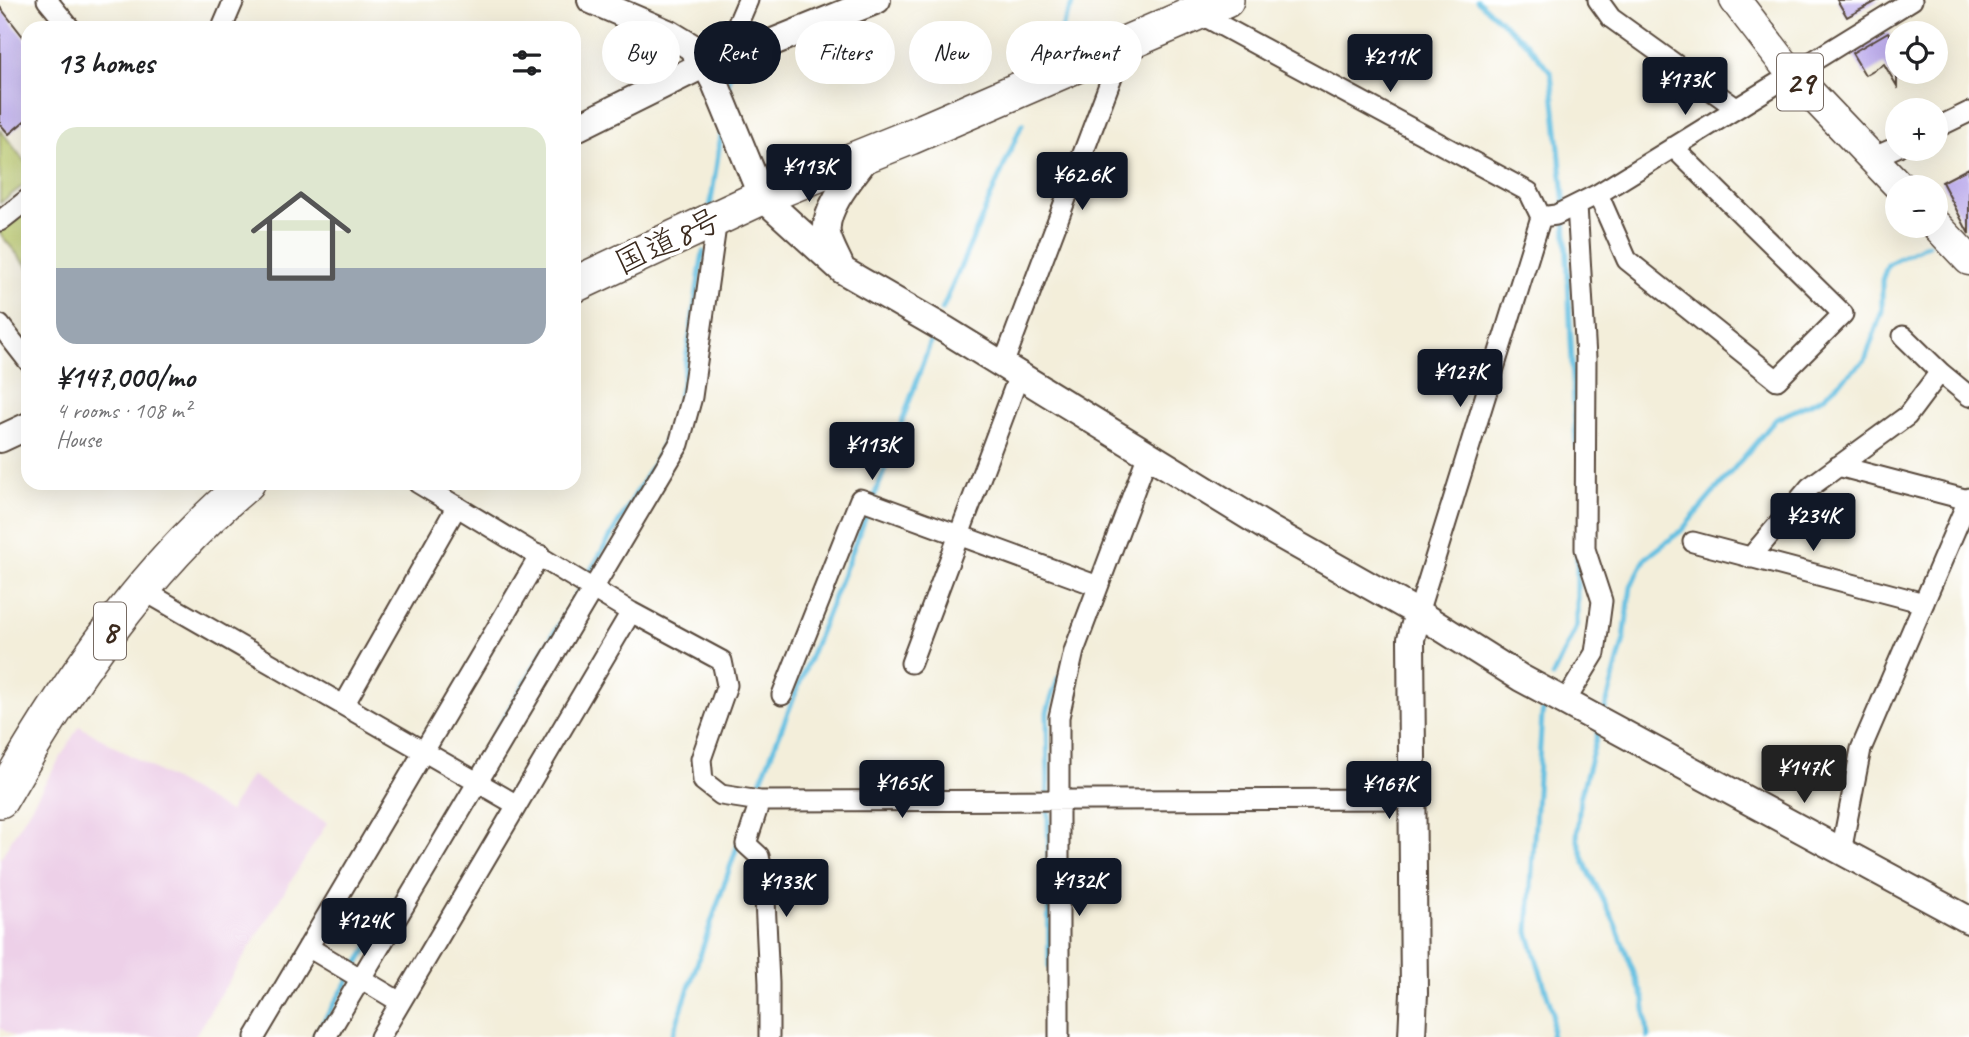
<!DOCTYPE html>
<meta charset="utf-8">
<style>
body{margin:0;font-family:Caveat,"Klee One",sans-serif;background:#f6f6f6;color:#202124;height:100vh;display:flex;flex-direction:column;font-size:26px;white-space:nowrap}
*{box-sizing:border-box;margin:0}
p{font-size:23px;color:#757577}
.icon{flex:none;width:38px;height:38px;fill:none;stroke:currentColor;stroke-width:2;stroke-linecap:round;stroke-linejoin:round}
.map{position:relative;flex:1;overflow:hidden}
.sheet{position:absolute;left:21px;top:21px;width:560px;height:469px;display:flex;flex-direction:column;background:#fff;border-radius:21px;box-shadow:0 7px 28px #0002}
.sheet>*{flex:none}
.hud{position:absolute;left:602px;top:21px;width:665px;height:63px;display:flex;gap:14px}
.controls{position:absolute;left:1885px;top:21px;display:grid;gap:14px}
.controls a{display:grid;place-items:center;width:63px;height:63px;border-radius:50%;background:#fff;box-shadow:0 7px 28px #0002;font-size:35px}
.price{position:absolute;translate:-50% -60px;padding:0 16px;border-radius:7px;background:#111827;color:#fff;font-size:23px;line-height:46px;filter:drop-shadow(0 2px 4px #0008)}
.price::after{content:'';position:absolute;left:50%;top:42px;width:21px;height:16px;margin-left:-10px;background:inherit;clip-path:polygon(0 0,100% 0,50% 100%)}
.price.selected{background:#222;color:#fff}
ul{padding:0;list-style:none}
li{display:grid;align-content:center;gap:14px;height:371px;padding:0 35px}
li+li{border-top:2px solid #e0e0e0}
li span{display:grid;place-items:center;height:217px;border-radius:21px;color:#555}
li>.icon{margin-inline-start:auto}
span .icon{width:126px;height:126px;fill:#fffc;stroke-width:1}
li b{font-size:30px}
h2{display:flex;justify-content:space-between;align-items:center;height:84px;padding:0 35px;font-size:30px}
.pill{padding:0 24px;border-radius:32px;background:#fff;box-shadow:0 7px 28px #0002;font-size:24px;line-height:63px}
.pill.selected{background:#111827;color:#fff}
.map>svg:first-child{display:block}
</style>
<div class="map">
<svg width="1969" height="1037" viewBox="0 0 1969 1037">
<rect width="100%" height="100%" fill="#fff"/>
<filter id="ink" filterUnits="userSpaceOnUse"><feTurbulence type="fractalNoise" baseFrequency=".0143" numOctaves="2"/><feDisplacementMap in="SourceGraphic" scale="14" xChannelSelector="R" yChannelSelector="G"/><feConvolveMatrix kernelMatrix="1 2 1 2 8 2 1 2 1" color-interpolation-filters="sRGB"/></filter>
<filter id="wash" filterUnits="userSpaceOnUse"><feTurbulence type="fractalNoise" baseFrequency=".00686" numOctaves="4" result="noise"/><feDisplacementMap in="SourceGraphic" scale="28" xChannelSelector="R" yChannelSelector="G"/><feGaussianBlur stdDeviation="1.57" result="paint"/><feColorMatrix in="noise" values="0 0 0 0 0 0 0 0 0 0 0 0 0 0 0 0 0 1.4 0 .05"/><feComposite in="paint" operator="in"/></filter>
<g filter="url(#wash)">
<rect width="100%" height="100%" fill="#f3eeda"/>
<path fill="#edd0e8" d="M79,726l150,86 22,-37 76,48 -133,214h-179l-15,-9v-169z"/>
<path fill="#b9c86b" stroke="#7a7944" stroke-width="2" d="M0,129l28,37v16l-28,21z
M28,201v66l-28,-33v-11z"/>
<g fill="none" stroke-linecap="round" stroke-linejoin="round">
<path stroke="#63bfe1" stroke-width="5" d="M1477,0l50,44 24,28 14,134
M1056,42l18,-42
M728,87l4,-25
M710,208l12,-80
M1565,216l11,231
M942,310l80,-186
M1552,677l25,-52v-77
M1544,707l-2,8 -14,217 25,81 -2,24
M1604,713l20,-74 7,-53 15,-28 35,-27 95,-112 46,-21 43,-38 17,-49v-31l6,-16 40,-20
M1599,729l-19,69 -3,40 10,30 28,55 29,77 4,37
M471,774l184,-313 19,-41 9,-41 20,-127
M755,795l130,-326 47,-131
M1048,795l-1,-83 11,-34
M1048,805l1,162
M355,969l111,-187
M314,1037l36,-59
M672,1037l67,-196"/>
</g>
<g id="blocks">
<path fill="#bcabec" d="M1837,0h42l-32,17z
M0,7l28,36v75l-19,16 -9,-10z
M1888,32l9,15v39l-13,-22 -19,11 -13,-22z
M1969,168v66l-27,-52z"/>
</g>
</g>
<g filter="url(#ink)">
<use href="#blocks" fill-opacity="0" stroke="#57473a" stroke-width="2"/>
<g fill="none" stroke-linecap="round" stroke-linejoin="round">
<g stroke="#57473a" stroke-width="23">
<path id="street" d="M47,0l23,28
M1598,0l13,18 125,90
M1198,13l331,179 12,25 -123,396
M222,28l12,-28
M724,56l24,-56
M1936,128l33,-16
M1872,158l25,-11
M1598,194l29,66 150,120 66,-66 -170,-167
M1541,217l15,-2 42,-21 314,-194
M0,221l28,-22
M0,325l28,36
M1903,336l37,36 29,24
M1003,365l121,-320
M1838,466l130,34
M418,483l213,129 91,49 5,24 -26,74 2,22 18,14 39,6 653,-2
M1693,542l231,61
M1750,558l60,-71 97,-71 33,-44
M141,589l376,216
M911,663l108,-288
M782,695l78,-196 238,87
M1565,702l30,-49 7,-52 -17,-52 1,-191 -9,-153
M344,705l113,-199
M760,801l-14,43 13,12 5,23 5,104v54
M1841,852l20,-103 108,-251
M308,947l92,55
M255,1037l285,-482
M326,1037l353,-593 13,-47 25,-178
M380,1037l251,-425
M1059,1037v-320l15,-66 74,-197"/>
</g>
<g stroke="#57473a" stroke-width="30">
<path id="secondary" d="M591,0l79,34 20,12 15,18 10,19 47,114 80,73 104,60 325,200 147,83 103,65 448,242
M574,129l131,-65 19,-8 39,-10 114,-46
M840,265c-4,-9 -11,-21 -13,-31 -4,-26 28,-61 42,-80
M0,439l28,-13
M1412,1037l2,-44 -3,-354 7,-26"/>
</g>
<g stroke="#57473a" stroke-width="33">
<path id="primary" d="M1735,0l57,74 108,113
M1936,225l33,35"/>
</g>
<g stroke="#57473a" stroke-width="38">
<path id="highway" d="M574,285l188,-88 148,-60 316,-137
M0,800c67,-116 143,-230 247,-317"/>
</g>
<use href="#street" stroke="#fff" stroke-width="19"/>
<use href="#secondary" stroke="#fff" stroke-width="26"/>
<use href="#primary" stroke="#fff" stroke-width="30"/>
<use href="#highway" stroke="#fff" stroke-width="35"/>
</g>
</g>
<g text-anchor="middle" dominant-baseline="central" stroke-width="7" stroke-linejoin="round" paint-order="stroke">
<g fill="#fff" stroke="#766a62" stroke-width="2">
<rect x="1777" y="53.5" width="46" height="57" rx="5"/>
<rect x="94" y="602.5" width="32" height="57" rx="5"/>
</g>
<g font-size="32" font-weight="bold" fill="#3b2a1e">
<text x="1800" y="82">29</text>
<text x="110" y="631">8</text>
</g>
<g font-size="33" fill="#3b2a1e" stroke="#fff">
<text transform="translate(668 241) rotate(-25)">国道8号</text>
</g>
</g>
</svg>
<div class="controls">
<a><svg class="icon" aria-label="locate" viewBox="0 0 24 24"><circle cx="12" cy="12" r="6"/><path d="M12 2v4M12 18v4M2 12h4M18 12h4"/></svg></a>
<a>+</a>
<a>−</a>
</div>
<b class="price" style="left:1390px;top:94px">¥211K</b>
<b class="price" style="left:1685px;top:117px">¥173K</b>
<b class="price" style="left:809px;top:204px">¥113K</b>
<b class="price" style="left:1082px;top:212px">¥62.6K</b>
<b class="price" style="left:1460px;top:409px">¥127K</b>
<b class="price" style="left:872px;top:482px">¥113K</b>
<b class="price" style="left:1813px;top:553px">¥234K</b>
<b class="price selected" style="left:1804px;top:805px">¥147K</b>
<b class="price" style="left:902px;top:820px">¥165K</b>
<b class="price" style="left:1389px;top:821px">¥167K</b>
<b class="price" style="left:1079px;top:918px">¥132K</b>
<b class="price" style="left:786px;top:919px">¥133K</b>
<b class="price" style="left:364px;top:958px">¥124K</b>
<div class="hud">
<a class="pill">Buy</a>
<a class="pill selected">Rent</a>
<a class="pill">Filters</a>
<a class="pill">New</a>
<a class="pill">Apartment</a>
</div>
<section class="sheet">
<h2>13 homes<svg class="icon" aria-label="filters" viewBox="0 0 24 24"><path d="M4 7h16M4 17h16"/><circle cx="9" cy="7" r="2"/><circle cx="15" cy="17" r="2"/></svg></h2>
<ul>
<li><span style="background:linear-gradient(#dfe7d0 65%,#9aa5b1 0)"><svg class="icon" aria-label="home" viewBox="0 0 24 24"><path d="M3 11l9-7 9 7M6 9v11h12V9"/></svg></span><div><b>¥147,000/mo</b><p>4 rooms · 108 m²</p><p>House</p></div></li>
</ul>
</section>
</div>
